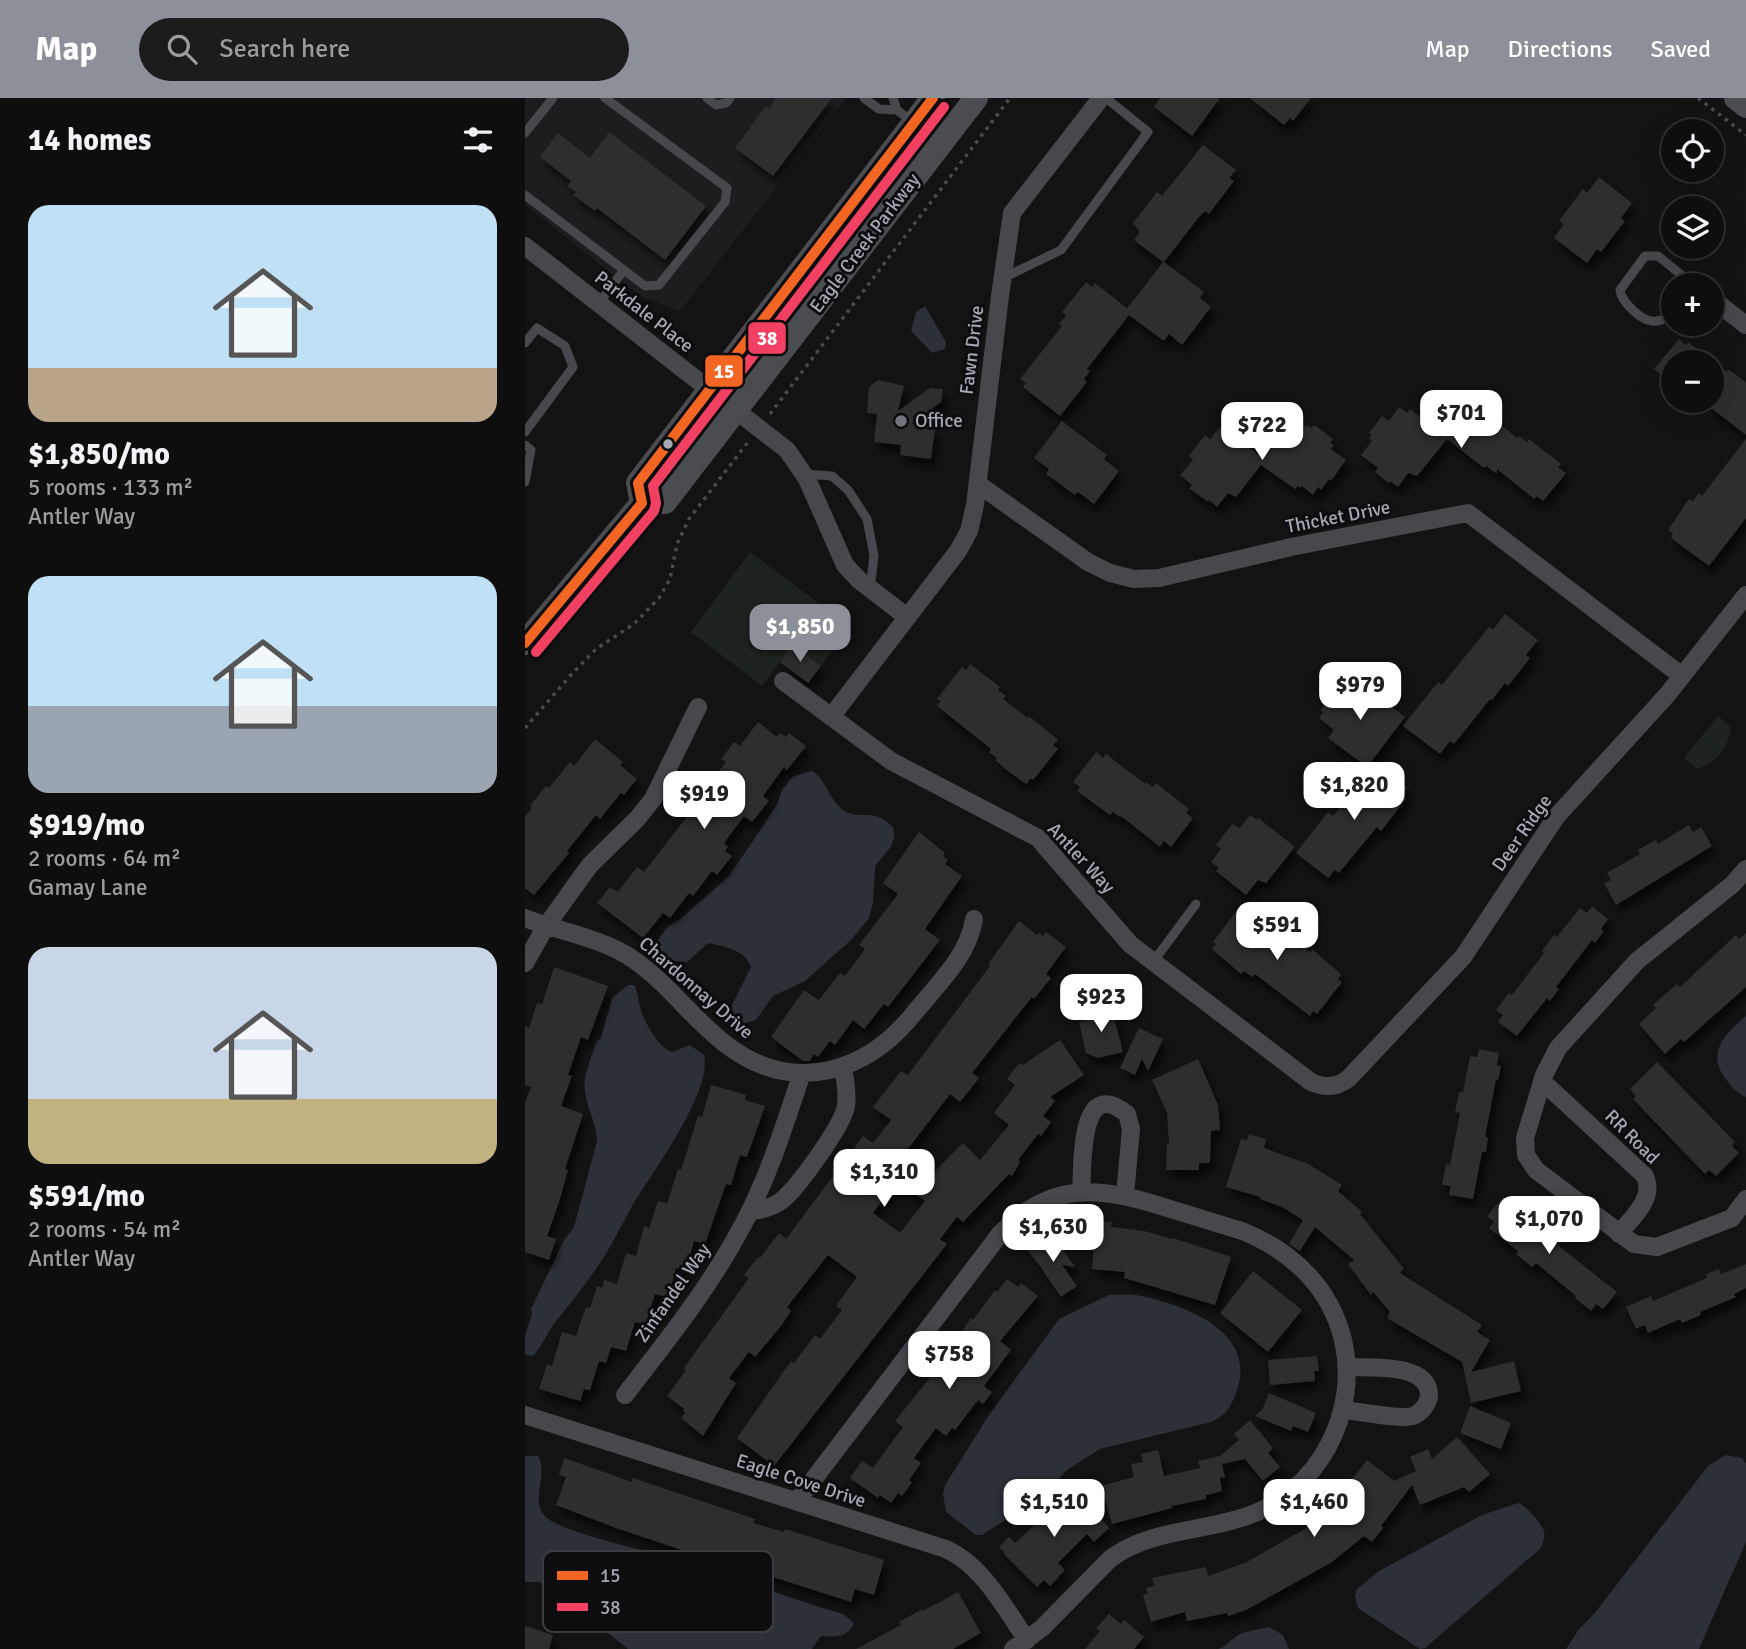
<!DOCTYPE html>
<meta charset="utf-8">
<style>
body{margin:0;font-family:Signika,sans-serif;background:#1c1c1c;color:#f1f3f6;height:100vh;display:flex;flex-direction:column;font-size:26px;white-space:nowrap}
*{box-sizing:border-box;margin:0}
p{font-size:23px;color:#9b9c9e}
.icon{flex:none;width:38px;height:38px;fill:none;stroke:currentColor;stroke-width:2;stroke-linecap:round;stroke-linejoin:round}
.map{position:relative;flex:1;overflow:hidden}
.sheet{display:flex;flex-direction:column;background:#0e0e0e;width:525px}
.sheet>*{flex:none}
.tools{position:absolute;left:1136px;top:21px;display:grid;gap:14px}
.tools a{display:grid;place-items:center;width:63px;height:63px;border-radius:50%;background:#0e0e0e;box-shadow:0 7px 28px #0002,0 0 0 2px #2e2e2e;font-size:35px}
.price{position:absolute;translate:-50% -60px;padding:0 16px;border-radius:14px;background:#fff;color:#222;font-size:23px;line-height:46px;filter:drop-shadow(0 2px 4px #0008)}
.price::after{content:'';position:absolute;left:50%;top:42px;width:21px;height:16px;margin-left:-10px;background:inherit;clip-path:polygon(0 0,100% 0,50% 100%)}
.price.selected{background:#8c9099;color:#fff}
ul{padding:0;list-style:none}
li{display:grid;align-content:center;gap:14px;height:371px;padding:0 28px}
li span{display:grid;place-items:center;height:217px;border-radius:21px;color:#555}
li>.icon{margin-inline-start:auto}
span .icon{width:126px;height:126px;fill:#fffc;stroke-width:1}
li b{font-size:30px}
h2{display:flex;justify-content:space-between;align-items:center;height:84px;padding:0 28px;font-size:30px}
header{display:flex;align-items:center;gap:42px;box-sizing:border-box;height:98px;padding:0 35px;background:#8c9099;color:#fff}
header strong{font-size:33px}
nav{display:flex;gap:38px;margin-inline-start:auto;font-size:24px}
.search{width:490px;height:63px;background:#1c1c1c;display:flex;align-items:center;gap:18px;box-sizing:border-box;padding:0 24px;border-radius:38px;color:#9b9c9e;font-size:26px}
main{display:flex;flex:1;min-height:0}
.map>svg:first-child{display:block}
</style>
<header>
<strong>Map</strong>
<div class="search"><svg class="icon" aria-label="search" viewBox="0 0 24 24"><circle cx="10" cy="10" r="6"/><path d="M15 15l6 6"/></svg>Search here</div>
<nav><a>Map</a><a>Directions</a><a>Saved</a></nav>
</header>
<main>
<section class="sheet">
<h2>14 homes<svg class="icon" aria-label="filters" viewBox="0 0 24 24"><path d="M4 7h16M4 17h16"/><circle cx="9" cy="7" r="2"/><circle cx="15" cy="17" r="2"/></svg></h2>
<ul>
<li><span style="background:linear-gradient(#bfe0f5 75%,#b9a48a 0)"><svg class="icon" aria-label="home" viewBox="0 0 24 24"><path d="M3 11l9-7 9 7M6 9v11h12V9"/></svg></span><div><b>$1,850/mo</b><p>5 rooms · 133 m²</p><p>Antler Way</p></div></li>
<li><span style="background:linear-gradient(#bfe0f5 60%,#9aa5b1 0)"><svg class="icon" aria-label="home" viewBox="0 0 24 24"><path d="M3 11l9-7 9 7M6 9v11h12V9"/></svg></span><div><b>$919/mo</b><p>2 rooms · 64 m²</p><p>Gamay Lane</p></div></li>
<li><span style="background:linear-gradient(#c9d6e8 70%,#c2b280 0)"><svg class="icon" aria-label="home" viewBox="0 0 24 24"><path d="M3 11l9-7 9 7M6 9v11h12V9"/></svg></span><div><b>$591/mo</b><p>2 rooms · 54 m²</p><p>Antler Way</p></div></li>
</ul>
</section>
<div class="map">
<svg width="1221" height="1551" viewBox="0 0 1221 1551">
<defs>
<filter id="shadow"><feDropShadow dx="4.5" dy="8" stdDeviation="3.5" flood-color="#0009"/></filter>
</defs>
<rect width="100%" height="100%" fill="#131313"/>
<path fill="#1d1d1f" d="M0,0h321l-166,213 -40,-15 -115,-91z"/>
<path fill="#1d231e" d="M225,454l100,74 -29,40 -29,-21 -30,41 -71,-54z
M1193,618l13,11c-3,22 -13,34 -34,42l-13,-11z"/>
<path fill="#2b3137" d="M400,208l21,36 -1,7 -13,4 -21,-22 5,-19z
M287,673c15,9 17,29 31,39 16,12 32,-5 51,19v9l-4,10 -15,18 -2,37 -4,15 -17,21 -47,42 -32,15 -17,24 -11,3h-7l-4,-3 -4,-11 21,-42c-5,-17 -28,-21 -43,-24l-21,19 -26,-2 -7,-11c6,-13 11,-23 25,-29l49,-43 29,-42 21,-32 4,-13 10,-13z
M103,887h6c4,7 4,14 6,22 4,14 18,41 32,45l18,-7 14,10c9,37 -53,119 -73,153 -11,20 -21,41 -35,61 -13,19 -28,37 -42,55 -8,10 -12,23 -21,32l-8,-1v-19l7,-22 -1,-5 33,-69 10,-13 23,-86c0,-17 -10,-32 -12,-49 -3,-15 7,-35 11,-50l5,-4 11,-40z
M1221,918v81c-10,-4 -14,-10 -21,-19 -19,-26 1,-45 21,-62z
M584,1197c9,0 18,-1 27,0 44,8 122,35 101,95 -5,15 -11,26 -26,32l-111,27 -33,21 -23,25 -62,40h-6l-30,-23 -3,-18 2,-9 44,-70 70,-96z
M1200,1357l17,3 4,6v78l-47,107h-133l13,-20 15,-15 114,-148z
M0,1358h13c11,19 -9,45 8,61 15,15 98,33 123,40 58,17 115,40 174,57l11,9c-6,15 -19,14 -33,13l-9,13h-184l-78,-62 -11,-5h-14z
M993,1405c8,2 21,18 25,26 3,6 0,13 -2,19l-116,100 -5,1 -62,-41 -3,-12 2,-7 22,-18 103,-56z
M744,1529l14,8 6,14h-71c10,-3 12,-9 20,-14 9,-4 21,-6 31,-8z"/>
<path fill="#2e2e2e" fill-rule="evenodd" filter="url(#shadow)" d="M251,0h56l-59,78 -38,-28 31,-42 3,3z
M635,0h60l-28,38 -38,-29z
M725,0h61l-18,23 -3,-3 -6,7z
M84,34l97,74 -41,54 -68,-52 -2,3 -22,-16 3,-3 -8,-6 3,-5 -31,-24 18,-24 32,25z
M678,47l33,25 -7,8 5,3 -25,33 -4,-3 -6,6 -35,45 40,30 -4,6 11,9 -29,38 -13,-11 -5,7 -35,-26 -42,54 3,2 -6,8 3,3 -27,34 -37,-29 3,-4 -6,-4 42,-53 -3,-2 7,-9 -4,-3 24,-30 6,5 3,-4 32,25 17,-21 19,-25 -29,-22 6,-8 -7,-9 24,-31 5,4z
M1074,79l33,26 -11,15 4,3 -24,31 -4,-3 -10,14 -33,-25 10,-14 -5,-3 24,-32 4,4z
M1154,241l7,6 2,-3 39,30 2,-2 17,12v53l-35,-27v-46h-38v22l-19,-15z
M353,282l26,6 -6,25 32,-23 13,1 -2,13 -29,22 23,5 -4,30 -31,-4 1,-10 -27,-3 3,-28 -10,-1 2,-26z
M945,307l7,6 3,-3 37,30 2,-2 8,6 2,-3 32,25 -3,3 8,6 -23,28 -6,-5 -3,3 -37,-30v5l-11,-8 -2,2 -37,-29 -30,37 -9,-3 -10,14 -8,-6 -1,2 -14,-11 3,-4 -17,-13 11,-14 -3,-3 3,-3 -3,-2 13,-17 7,5 10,-14 8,6 3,-4 35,27z
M770,321l11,8 1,-2 4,3 3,-3 19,14 -3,4 4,2 -3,4 15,11 -15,21 -2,-2 -8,11 -3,-3 -5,8 -11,-9 -2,2 -2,-2 -3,3 -34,-24 -25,32 -8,-4 -11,14 -8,-7 -1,2 -19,-14 3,-3 -12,-10 13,-15 -4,-4 16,-21 5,4 10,-12 8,6 1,-1 31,24 18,-24 2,1 7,-9 2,2z
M537,323l45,34 -3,4 15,12 -25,33 -16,-12 -3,3 -29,-21 3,-5 -15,-11z
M1221,341v79l-37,48 -38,-28 2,-4 -5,-4 21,-31 4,2 6,-8 3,3z
M980,516l33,26 -12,15 4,3 -22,28 -3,-3 -13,17 -2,-1 -36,45 -4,-3 -10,13 -37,-28 35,-44 4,3 47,-58 4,3z
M267,546l29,22 -13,17 -28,-21z
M445,566l30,23 -2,3 8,6 -3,3 25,19 1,-2 29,24 -5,5 5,4 -25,31 -2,-2 -5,6 -18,-13 -13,-11 2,-2 -8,-6 2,-3 -54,-43 4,-5 -4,-2 25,-32 4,3z
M823,584l14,10 4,-5 39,30 -38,50 -39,-29 6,-8 -15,-12 4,-6 -2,-2 18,-24 4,3z
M233,624l19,15 3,-4 6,4 3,-4 17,13 -19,24 -3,-3 -21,29 6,5 -17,21 -8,-6 -20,27 4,4 -3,4 7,5 -15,19 -5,-4 -19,25 -4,-3 -19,25 -7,-5 -20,25 -46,-35 13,-16 8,5 19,-25 7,5 45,-58 -7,-5 13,-17 5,3 26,-33 -5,-3 13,-17 6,4z
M70,641l28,23 -3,3 17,14 -13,16 -3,-2 -21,26 -4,-4 -29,36 2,2 -35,42 -9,-7v-71l7,-9 -2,-2 16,-20 3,2 21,-26 4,4z
M571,654l7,6 3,-4 39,30 1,-2 7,5 3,-4 33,26 -3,4 7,5 -22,29 -7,-6 -4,6 -39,-31 -1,1 -7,-5 -3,3 -33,-24 3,-4 -7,-5z
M849,665l33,25 -5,7 4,4 -25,32 -4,-4 -38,46 -4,-3 -7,8 -32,-25 32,-41 5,4z
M725,717l7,5 1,-2 37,29 -29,36 -8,-3 -12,15 -30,-24 3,-3 -8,-6 10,-13 -5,-4 16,-21 8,4z
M1164,727l4,7 8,-5 11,19 -96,59 -12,-22 7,-3 -4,-7 33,-19 -2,-4 18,-10 2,4z
M394,734l26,21 -2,3 5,4 -3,4 17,12 -37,53 15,11 -52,67 -4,-3 -20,25 -11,-9 -18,25 -5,-4 -12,16 -4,-3 -4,7h-7l-32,-24 33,-47 15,10 21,-27 5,3 20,-27 -6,-4 39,-51 -15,-11z
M716,807l59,45 2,-4 8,6 2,-3 29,25 -3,5 4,3 -25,32 -4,-3 -3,5 -55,-42 -3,3 -8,-6 -3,3 -29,-25 4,-5 -3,-2z
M1067,808l16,13 -7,10 3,2 -9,12 -3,-3 -36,47 3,2 -9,12 -3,-3 -30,38 -19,-14 5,-7 -7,-5 13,-17 3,2 32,-42 -2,-2 12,-16 3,2 23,-29 7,5z
M494,823l18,14 2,-2 4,3 3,-4 20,15 -20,27 5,4 -17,21 -2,-2 -60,76 7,5 -19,24 -10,-8 -46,60 5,4 -5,7 22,15 37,-37 17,17 29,-35 -15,-12 21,-28 -8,-6 12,-16 4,2 37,-25 24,35 -34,22 5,4 -12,15 8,6 -10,14 -3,-2 -20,26 2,2 -8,14 -3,-2 -46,48 -6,-5 -17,22 7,5 -173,222 -37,-28 54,-77 3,2 21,-28 5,4 22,-29 -6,-4 21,-29 -29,-22 -41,52 4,4 -10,15 -26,31 -6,-5 -20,26 7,5 -33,53 -22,-18 4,-5 -2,-2 1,-2 -17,-13 19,-26 -2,-2 65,-90 -5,-3 14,-18 2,1 19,-25 7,6 77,-103 10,7 18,-23 -18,-13 28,-36 7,4 82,-109 -2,-2zM373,1084l27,19 -25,32 -27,-20 21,-29 2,1z
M1221,835v54l-62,55 -3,-3 -16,15 -26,-30 17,-16 -3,-3 24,-21 3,3 56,-52 3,4z
M29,869l54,19 -20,54 -7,-3 -13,38 4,1 -11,30 22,8 -18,55 3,1 -9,32 -12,34 9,3 -7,21 -24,-8v-149l6,-16 -6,-2v-59l4,2 8,-25 5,1z
M586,908l12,46 -25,6 -12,-5 -7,-31 12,-3 -2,-8z
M614,930l24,11 -15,32 -6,-12 -7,16 -15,-7z
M954,951l20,4 -2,12 4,1 -3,14 -2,-1 -11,58 3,1 -2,14h-4l-9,47 -24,-4 2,-9 -9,-1 4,-21 4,1 10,-52 -5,-1 4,-20h4l7,-36 7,1z
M673,961l20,46 2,25 -9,1 -1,32h-11v7h-33l1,-26h2l-2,-31 -15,-33z
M1132,964l78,80 -3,4 7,7 -23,23 -7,-6 -4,4 -72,-75 3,-3 -6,-7z
M186,987l35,10 -1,5 20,6 -18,51 -7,-2 -9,30 -5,-1 -21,60 -11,-3 -8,29 -10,-2 -8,29 -13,-3 -10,31 -10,-3 -9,29 -15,-4 -5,16 -7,-2 -9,29 -6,-1 -4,12 -41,-12 8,-25 5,2 10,-34 14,4 10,-29 4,1 7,-22 5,2 2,-8 13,4 9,-31 10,3 8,-30 5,2 9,-27 9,3 11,-35 3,1 17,-54 4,1z
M724,1036l17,5 -2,9 44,16 34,21 -4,6 24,21 -2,2 44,55 -4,4 82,52 -5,7 13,8 -19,32 43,-11 7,30 -50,12 -9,-41 -75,-44 3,-6 -17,-20 -2,3 -23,-31 6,-4 -39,-33 -15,24 -11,-7 14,-24 -19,-12 -24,-9 1,-2 -35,-10 15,-48 6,1z
M978,1099l20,16 -2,3 96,76 -14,17 -7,-5 -5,7 -16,-13 1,-2 -40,-33 -4,4 -16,-13 2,-3 -29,-23 5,-6 -7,-6z
M571,1123l16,1 -1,5 33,4 28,8 1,-1 58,19 -16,48 -91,-27 1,-6 -33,-3z
M520,1137l9,13 5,-4 16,23 -13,-2 15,21 -16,11 -24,-35h-3l2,-1 -10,-13z
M1221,1166v24l-12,6 2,3 -36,15 1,3 -19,8 -2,-4 -32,14 -3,-8 -9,4 -10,-22 25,-11 2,5 54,-23 -1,-4 13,-5 2,5z
M728,1173l49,39 -34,42 -48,-39z
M482,1181l11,8 3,-4 17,13 -38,45 11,9 -27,36 8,6 -9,12 -5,-4 -23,30 -3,-2 -6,8 -10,-8 -22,30 7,5 -12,17 3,2 -10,14 -4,-3 -7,10 -11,-8 -2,3 -28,-20 12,-17 11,7 30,-41 -8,-6 41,-51 35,-52 2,2 22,-30 2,2z
M792,1258l2,15h-5l1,10 -45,4 -2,-25z
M744,1295l47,20 -8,19 -15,-6 -2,5 -36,-15 7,-6z
M945,1308l41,17 -10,26 -41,-16z
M725,1322l23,28 -5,5 12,14 -17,14 -18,-22 -23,5 3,13 -5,1 2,13 -16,4v4l-35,7 1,2 -60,16 -11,-38 33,-9 -3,-13 12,-2 -2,-8 17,-4 6,26 36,-8 -2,-7 22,-5 19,-16 -5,-6z
M932,1339l33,37 -21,18 -5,-5 -44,18 -8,-20 -31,41 2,2 -11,14 -8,-6 -32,26 -86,48 -18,6 -1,-3 -40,8 -2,-9 -34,10 -8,-27 5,-2 -2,-5 8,-2 -2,-8 54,-11 2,9 39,-14 68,-39 2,2 50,-65 27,21 22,-10 -6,-14 18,-8 4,10z
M39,1360l68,24 1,-4 122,41 -2,4 31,9 1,-3 99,31 -10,35 -19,-6 -4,13 -112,-36 -1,3 -122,-41 -60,-23 10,-28 -7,-2z
M550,1390l34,40 -15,14 -7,-8 -29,29 7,7 -15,16 -6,-6 -7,7 -33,-33 1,-1 -6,-6 10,-10 6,6z
M433,1494l23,41 -28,16h-97l45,-24 -2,-3 23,-13 1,2z
M584,1516l12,10 3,-4 20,17 -10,12h-49l15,-18 -4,-3z
M0,1528l28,9 -4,14h-24z"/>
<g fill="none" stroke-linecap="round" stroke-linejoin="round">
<path stroke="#494a4d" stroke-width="3.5" stroke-dasharray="3.5 5" stroke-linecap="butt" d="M1173,0l48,37
M245,316l240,-316
M0,630l45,-52 26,-27 38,-25 25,-26 11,-19 7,-35 12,-25 59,-77"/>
<path stroke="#47484c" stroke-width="9" d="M182,0l9,7 10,-2 4,-5
M339,0l15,11 18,1
M368,0l4,12 42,32
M0,35l28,-35
M0,97l120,91 14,-1 66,-83 2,-14 -122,-90
M478,180l58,-28 87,-118 -42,-34
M74,205l25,-33
M1148,216c-7,4 -13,8 -21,7 -12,-1 -31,-20 -32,-31l25,-34h13l36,29
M0,245l12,-15 28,18 8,21 -48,65
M0,347l6,5 -6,32
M279,376l28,2 16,14 19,29 7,37 -4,33
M628,864l43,-58"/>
<path stroke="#47484c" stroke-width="18" d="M0,148l262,204 20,29 38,86 14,15 48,37
M1187,201l34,26
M453,386l110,78 22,11 24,6 25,-1 132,-31 177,-34 214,163
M258,583l108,80 147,77 92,106 181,138c14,6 26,6 38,-4l114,-121 93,-140 111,-122 79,-100
M306,619l127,-166 11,-20 6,-26 25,-209 12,-83 89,-115
M1221,771l-13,15 -96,77 -79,87 -14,27 -19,63 1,17 10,15 98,74 23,3 75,-29 14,-19
M0,820c35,14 78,20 109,42 35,24 60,61 94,86 66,49 139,27 187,-34 22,-27 54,-57 59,-93
M0,865l21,-37 44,-61 47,-46 16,-20 45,-92
M1017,983l103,95c10,23 -12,40 -26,58
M556,1095c2,-26 -3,-119 46,-79l4,15 -6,66
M225,1113c11,-1 22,-3 31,-10 16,-12 62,-76 65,-95 2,-14 -1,-26 -3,-39
M100,1297c40,-52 82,-104 114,-163 28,-50 45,-105 63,-159
M818,1312c15,1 57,10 70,6 8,-3 15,-12 16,-20 1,-34 -60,-28 -83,-29
M0,1317l421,134c37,17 58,58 81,91
M272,1403l203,-267c51,-54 100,-47 164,-27 26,8 52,16 78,24 50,20 88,56 101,109 17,73 -25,152 -96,176 -44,16 -98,13 -137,43l-68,69 -29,21"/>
<path stroke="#4b4c50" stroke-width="24" d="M1211,0l10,8
M117,405l23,-1 311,-404
M0,545l117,-140 -4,-20 295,-385"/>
<g stroke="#0d0d0f" stroke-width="16">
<path id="bus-1" d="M0,545l117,-140 -4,-20 295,-385"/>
</g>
<g stroke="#0d0d0f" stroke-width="16">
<path id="bus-2" d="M11,554l118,-141 2,-8 -3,-17 291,-379"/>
</g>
<use href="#bus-1" stroke="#f26522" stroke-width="10"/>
<use href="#bus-2" stroke="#f24062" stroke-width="10"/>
</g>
<circle fill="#72747b" stroke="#0d0d0f" stroke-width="2.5" cx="376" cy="323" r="7"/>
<circle fill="#a5a9b3" stroke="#0d0d0f" stroke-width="2.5" cx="143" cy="346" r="6"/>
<g text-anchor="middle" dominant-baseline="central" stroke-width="6" stroke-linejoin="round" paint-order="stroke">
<g font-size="19" fill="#a5a9b3" stroke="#0d0d0f">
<text transform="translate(340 145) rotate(-53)">Eagle Creek Parkway</text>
<text transform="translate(119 214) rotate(38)">Parkdale Place</text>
<text transform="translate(447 252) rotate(-83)">Fawn Drive</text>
<text transform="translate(813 419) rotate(-11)">Thicket Drive</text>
<text transform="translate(997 735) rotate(-55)">Deer Ridge</text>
<text transform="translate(556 760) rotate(47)">Antler Way</text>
<text transform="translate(171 890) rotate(41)">Chardonnay Drive</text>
<text transform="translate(1107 1039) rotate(45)">RR Road</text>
<text transform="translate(148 1195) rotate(-55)">Zinfandel Way</text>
<text transform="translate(276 1383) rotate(18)">Eagle Cove Drive</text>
</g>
<g font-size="19" fill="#a5a9b3" stroke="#0d0d0f" text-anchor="start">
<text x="390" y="323">Office</text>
</g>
</g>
<rect x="18" y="1453" width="230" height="81" rx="10" fill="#0d0d0f" stroke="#3b3c40" stroke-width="2"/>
<rect x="32" y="1473" width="31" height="9" fill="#f26522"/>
<rect x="32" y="1505" width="31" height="8" fill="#f24062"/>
<g font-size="19" fill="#a5a9b3">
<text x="75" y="1484">15</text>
<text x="75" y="1516">38</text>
</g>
<g stroke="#0d0d0f" stroke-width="2.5">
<rect x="222" y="223" width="40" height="34" rx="7" fill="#f24062"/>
<rect x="179" y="256" width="40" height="34" rx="7" fill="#f26522"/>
</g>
<g font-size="19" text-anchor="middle" font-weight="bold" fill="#fff">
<text x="242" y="247">38</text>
<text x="199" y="280">15</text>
</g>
</svg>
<div class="tools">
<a><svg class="icon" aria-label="locate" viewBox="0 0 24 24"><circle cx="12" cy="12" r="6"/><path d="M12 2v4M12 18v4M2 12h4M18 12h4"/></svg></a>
<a><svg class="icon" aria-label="layers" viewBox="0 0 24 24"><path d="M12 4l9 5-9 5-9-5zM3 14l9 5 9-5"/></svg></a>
<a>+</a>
<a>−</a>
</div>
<b class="price" style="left:936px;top:352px">$701</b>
<b class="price" style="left:737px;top:364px">$722</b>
<b class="price selected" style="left:275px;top:566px">$1,850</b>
<b class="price" style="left:835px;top:624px">$979</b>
<b class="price" style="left:829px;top:724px">$1,820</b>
<b class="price" style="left:179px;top:733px">$919</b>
<b class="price" style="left:752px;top:864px">$591</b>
<b class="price" style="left:576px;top:936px">$923</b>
<b class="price" style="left:359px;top:1111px">$1,310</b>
<b class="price" style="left:1024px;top:1158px">$1,070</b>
<b class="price" style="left:528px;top:1166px">$1,630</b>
<b class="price" style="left:424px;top:1293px">$758</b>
<b class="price" style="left:529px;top:1441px">$1,510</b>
<b class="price" style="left:789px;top:1441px">$1,460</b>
</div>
</main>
